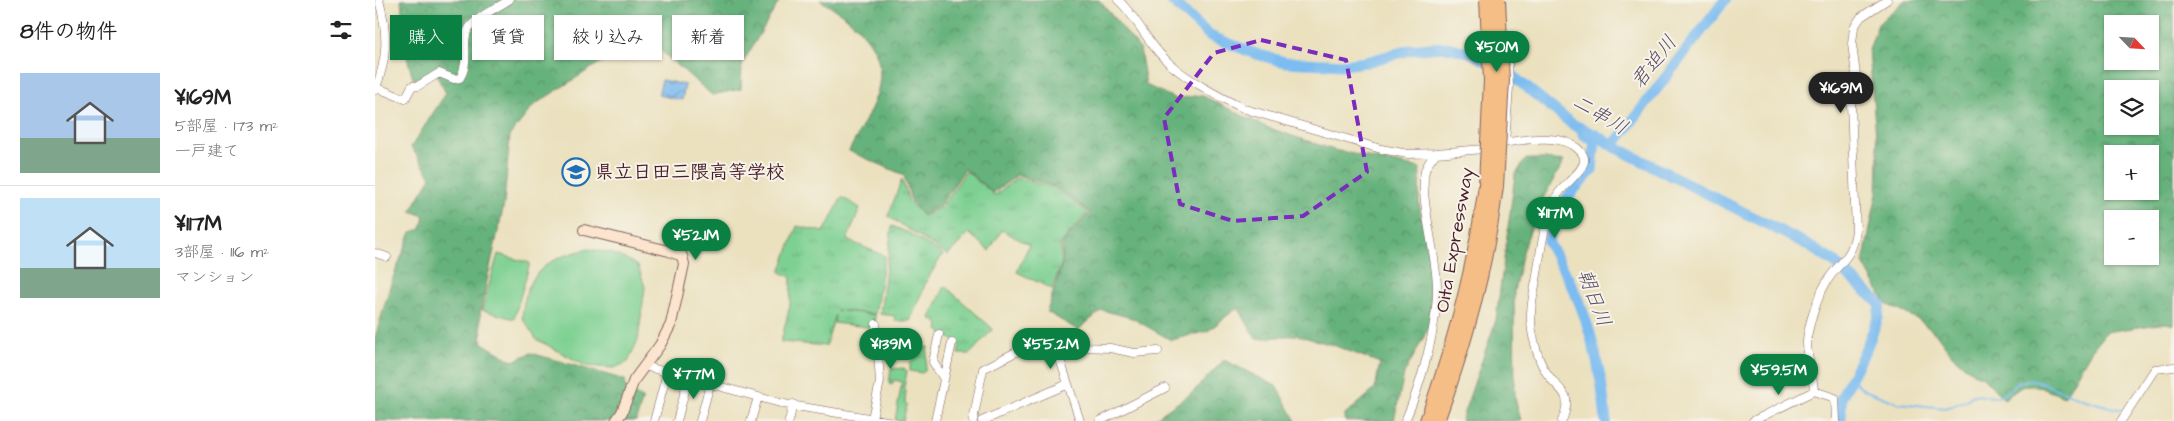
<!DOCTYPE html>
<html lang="ja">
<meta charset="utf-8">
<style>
body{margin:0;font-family:"Architects Daughter","Klee One",sans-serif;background:#f6f6f6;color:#222;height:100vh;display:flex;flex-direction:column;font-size:19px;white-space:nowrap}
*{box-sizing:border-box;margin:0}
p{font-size:16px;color:#767676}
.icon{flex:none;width:28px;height:28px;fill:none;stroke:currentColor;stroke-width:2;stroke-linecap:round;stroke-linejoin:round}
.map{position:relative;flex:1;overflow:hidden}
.sheet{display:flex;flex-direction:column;background:#fff;width:375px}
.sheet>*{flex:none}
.top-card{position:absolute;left:15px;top:15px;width:475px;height:45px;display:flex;gap:10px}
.needle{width:32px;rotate:115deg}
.tools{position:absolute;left:1729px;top:15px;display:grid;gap:10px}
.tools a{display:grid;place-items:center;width:55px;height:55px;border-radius:0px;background:#fff;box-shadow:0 1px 4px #0004;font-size:25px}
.price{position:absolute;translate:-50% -42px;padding:0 11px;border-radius:18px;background:#0b8043;color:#fff;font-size:16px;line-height:32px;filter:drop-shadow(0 1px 2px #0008)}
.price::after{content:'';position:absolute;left:50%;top:30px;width:15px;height:11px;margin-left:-8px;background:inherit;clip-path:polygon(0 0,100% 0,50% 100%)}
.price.selected{background:#222;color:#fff}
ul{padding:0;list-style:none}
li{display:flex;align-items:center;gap:15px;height:125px;padding:0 20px}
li+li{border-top:1px solid #e0e0e0}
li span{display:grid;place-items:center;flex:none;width:140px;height:100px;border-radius:0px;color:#555}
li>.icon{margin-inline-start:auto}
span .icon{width:60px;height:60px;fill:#fffc;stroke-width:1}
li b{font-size:21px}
h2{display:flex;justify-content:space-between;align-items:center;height:60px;padding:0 20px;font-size:21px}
.pill{padding:0 18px;border-radius:0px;background:#fff;box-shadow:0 1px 4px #0004;font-size:18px;line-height:45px}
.pill.selected{background:#0b8043;color:#fff}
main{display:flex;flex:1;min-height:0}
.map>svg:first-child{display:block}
</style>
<main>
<section class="sheet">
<h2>8件の物件<svg class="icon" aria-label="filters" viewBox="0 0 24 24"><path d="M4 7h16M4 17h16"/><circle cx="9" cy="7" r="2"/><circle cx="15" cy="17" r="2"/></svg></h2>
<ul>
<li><span style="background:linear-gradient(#a9c7e8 65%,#7fa58c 0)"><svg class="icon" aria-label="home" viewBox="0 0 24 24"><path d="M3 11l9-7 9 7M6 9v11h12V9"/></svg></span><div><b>¥169M</b><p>5部屋 · 173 m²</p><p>一戸建て</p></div></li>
<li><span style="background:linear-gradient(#bfe0f5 70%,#7fa58c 0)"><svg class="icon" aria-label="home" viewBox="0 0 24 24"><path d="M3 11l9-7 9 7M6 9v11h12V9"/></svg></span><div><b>¥117M</b><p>3部屋 · 116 m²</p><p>マンション</p></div></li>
</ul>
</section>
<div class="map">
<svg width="1799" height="421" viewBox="0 0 1799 421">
<defs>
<pattern id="grass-tufts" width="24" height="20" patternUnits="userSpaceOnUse" patternTransform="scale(1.25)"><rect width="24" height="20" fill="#7dd092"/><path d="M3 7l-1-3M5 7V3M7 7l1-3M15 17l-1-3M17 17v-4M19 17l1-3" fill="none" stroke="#6eb27e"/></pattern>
<pattern id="forest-crowns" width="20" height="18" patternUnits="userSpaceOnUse" patternTransform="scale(1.25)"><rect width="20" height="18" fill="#66b27c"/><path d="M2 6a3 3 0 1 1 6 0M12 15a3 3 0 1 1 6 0" fill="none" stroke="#569066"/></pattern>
<pattern id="water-waves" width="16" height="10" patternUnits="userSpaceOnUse" patternTransform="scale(1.25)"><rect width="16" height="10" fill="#7bbcf0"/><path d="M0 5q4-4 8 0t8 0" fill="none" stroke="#6798c3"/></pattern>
</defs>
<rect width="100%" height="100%" fill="#f7f3e8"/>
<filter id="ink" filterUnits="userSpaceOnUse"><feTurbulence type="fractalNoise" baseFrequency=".02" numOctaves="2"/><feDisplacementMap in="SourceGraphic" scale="10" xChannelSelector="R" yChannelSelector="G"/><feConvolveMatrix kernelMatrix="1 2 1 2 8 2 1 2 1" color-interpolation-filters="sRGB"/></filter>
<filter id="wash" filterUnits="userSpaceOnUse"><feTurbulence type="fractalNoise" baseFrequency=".0096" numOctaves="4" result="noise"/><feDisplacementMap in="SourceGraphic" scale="20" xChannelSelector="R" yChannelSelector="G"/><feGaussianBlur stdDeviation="1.12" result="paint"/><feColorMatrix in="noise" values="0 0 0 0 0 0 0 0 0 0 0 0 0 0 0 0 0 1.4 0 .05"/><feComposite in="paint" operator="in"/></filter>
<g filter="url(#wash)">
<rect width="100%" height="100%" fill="#ebe1bf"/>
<path fill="url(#grass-tufts)" stroke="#64785e" d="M591,171l29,24 21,-17 37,9 35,25 -28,32 2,18 -10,27 -35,-17 12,-27 -27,-15 -13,21 -20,-18 -21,22 -60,-39 14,-37 7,22 14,15 19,-9z
M467,197l18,11 -13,32 38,16 -10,58 -39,-4 39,5v13l-41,-5 1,-8 -9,31 -45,-4 9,-37 1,-28 -11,-5 17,-46 27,6z
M517,226l17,7 34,21 -16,26 -17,41h-15v-5l-15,-2z
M570,286l48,43 -23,25h-12l2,-9 -22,-15 1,-6 -9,-6z
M550,347h3l-3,24 -3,2 -12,-2v-9z
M529,368l3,3 -3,17 2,3 -1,11 2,2 -4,17 -8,-1 7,-38 -8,-2 -2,5 -3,-1 2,-15z"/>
<path fill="url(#forest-crowns)" stroke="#586854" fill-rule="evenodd" d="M26,0h379l-38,64 -1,25 -29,6 -52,-45 -59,12 -67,43 -24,30 -6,69 -24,109 2,30 31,18 18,-8 94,27 1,10 17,8 -7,23h-261v-83l16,-55 20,-51 10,-3 3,-13 -13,-5 20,-34 -20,-30 35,-54 -11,-20 -22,6 -7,-26z
M445,0h279l41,49 6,36 30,14 25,-4 65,32 68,23 86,18 -1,35 14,81 -5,45 -24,45 -10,47h-49v-6l30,-26 5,-26 -47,-18 -37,-10 -40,4 -18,-32 -30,24 -37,9 -39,-22 -30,-8 -24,20 -31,-18 16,-52 -1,-17 28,-31 -36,-26 -37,-11 -24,18 -28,-24 -25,37 -18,9 -11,-15 -7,-25 -55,-24c28,-53 54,-87 -3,-134 -8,-6 -18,-11 -26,-17z
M1530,0h269v325l-8,-2 -60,9 -15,19 -27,46 -27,-11 -13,-1 -20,14 -21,-22 -10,-4 -21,-18 -15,-20 -18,-15 -33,-16 -23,-41 14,-70 1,-32 -9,-111 9,-26zM1738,24h37v37h-37zM1738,89h37v37h-37zM1738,154h37v37h-37zM1738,219h37v37h-37z
M1151,159h22l16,2 -22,39 -18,47 -10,44 1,107 6,23h-60l35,-101 19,-145z
M849,360l52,26 20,35h-145l41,-28z"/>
<path fill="#7dd092" stroke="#64785e" d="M214,249l22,4 17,7 10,6 7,21 -7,53 -10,22 -14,6 -28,-2 -50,-27 -14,-22c4,-45 24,-59 67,-68z
M123,254l32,9 -16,56 -32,-9z"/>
<path fill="url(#water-waves)" stroke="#626e8e" d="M287,80l23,5 -3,15 -24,-5z"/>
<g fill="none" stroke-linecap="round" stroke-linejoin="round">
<path stroke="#7bbcf0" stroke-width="2" d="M1476,378l13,12 34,13 47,5 20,-7 8,-6 23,2 9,-3 14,-12 15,-2 48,19 42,12"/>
<path stroke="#7bbcf0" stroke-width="11" d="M796,0l39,36 46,18 29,8 58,3 23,-3 44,-12 20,-2 17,-1 25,6 43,25 57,46 24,11 17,11 191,97 30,19 46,42 -2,14 -12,31 -25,49v23
M1208,134l12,7 -3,29 -22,24 -16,24 -6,24c9,16 18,31 26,48 18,40 28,87 32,131
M1238,146l112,-146"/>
</g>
</g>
<g filter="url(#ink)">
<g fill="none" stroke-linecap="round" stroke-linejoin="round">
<g stroke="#82635f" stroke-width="9">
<path id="street" d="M743,0c17,15 28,40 45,57 18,20 58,41 82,52l136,40 27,5 28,-1
M0,87l30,12 7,-13h6l21,-13 15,6 6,-1c11,-18 0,-37 9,-50 9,-12 28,-20 40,-28
M0,90c13,-32 13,-57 4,-90
M1130,143l4,-56 -2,-48
M0,253l12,4
M564,334l-6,28 11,17
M675,342l5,2 25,77
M269,366l140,38 103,17
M1439,391c-1,-15 -6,-30 -7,-46 -1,-15 11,-49 19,-62 13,-23 26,-22 30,-53l-5,-126 6,-21 -5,-39 2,-17 7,-10 26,-17
M497,418l8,-36 -4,-58
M279,421l13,-48
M302,421l11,-42
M325,421l10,-37
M376,421l7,-24
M414,421l4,-17
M560,421l17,-78
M598,421l10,-52 31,-16 43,-13 24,7 29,1 24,5 24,-2
M607,421l86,-37
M725,421l65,-33
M1030,421c16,-36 32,-93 32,-132 1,-30 -20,-99 -11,-121 2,-5 7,-11 10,-15l48,-4 2,-3c25,-4 81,-18 97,9 7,12 -18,28 -25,39 -15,25 -17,58 -22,87 -5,23 -8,40 -1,63 2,9 6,21 11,28 14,22 28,18 16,49
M1378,421l61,-30 21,7 1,23
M1746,421l34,-52 19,-2"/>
</g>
<g stroke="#82635f" stroke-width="12">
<path id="secondary" d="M209,230l85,21 13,5 2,8 -13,60 -11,21 -26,35 -12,32 -6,9"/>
</g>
<g stroke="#82635f" stroke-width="16">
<path id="highway" d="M1052,421c28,-78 48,-153 59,-236
M1062,421c28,-78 49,-152 59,-235"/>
</g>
<use href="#street" stroke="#fff" stroke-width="8"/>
<use href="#secondary" stroke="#fbe5cf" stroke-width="10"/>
<use href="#highway" stroke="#f5be86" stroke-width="14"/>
<g stroke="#82635f" stroke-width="16" stroke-linecap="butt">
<path id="highway-bridge" d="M1111,185l5,-105 -4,-80
M1121,186l6,-106 -4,-80"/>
</g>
<use href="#highway-bridge" stroke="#f5be86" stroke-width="14"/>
</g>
</g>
<path fill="none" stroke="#7b2cbf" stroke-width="4" stroke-dasharray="10 6" stroke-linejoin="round" d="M886,40l85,20 21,112 -64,44 -70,5 -53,-17 -16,-86 50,-65z"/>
<defs>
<g id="school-ring" transform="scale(1.4375)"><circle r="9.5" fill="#f7f3e8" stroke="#1f6fb2" stroke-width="1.5"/><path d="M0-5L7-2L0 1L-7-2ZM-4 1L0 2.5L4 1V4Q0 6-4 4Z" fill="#1f6fb2"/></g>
</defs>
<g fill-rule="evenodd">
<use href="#school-ring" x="201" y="172"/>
</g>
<g text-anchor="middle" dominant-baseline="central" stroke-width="4" stroke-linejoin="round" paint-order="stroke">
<g font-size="19" font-weight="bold" fill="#4a1f2b" stroke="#f7f3e8" text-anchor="start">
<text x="220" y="172">県立日田三隈高等学校</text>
</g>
<g font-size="19" fill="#4a1f2b" stroke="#f7f3e8">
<text transform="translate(1080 240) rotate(-80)">Oita Expressway</text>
</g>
<g font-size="20" font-style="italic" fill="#594e66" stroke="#f7f3e8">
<text transform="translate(1279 62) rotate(-52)">君迫川</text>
<text transform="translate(1225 115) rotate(30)">二串川</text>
<text transform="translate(1219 298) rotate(69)">朝日川</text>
</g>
</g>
</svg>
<div class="tools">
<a><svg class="needle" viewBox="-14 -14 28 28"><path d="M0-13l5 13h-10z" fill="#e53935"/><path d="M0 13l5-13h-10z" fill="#767676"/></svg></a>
<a><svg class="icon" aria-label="layers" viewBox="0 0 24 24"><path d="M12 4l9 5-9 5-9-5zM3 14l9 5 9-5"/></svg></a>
<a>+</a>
<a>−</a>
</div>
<b class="price" style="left:1122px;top:73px">¥50M</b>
<b class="price selected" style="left:1466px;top:114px">¥169M</b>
<b class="price" style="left:1180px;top:239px">¥117M</b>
<b class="price" style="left:321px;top:261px">¥52.1M</b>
<b class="price" style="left:516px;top:370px">¥139M</b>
<b class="price" style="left:676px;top:370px">¥55.2M</b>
<b class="price" style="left:1404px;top:396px">¥59.5M</b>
<b class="price" style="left:319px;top:400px">¥77M</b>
<div class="top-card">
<a class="pill selected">購入</a>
<a class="pill">賃貸</a>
<a class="pill">絞り込み</a>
<a class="pill">新着</a>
</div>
</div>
</main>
